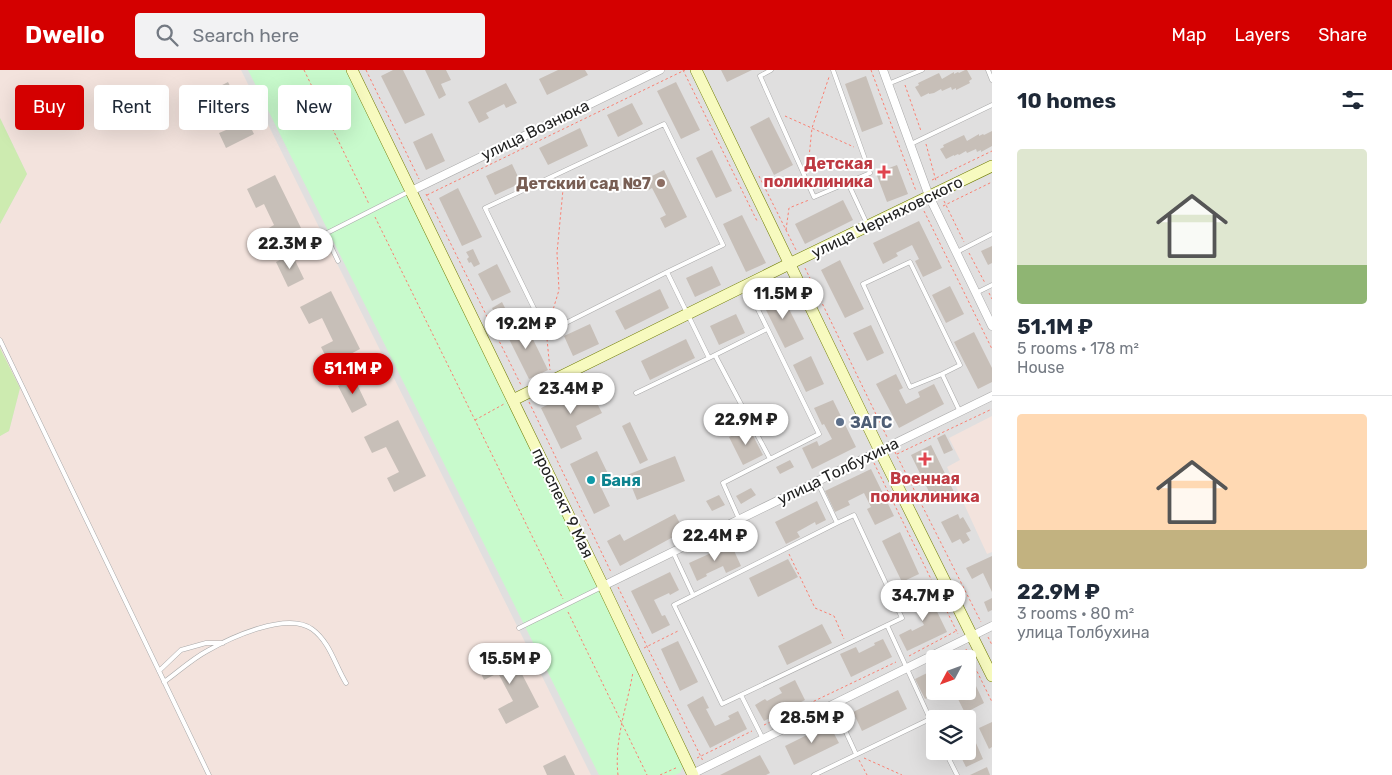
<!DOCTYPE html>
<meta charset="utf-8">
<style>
body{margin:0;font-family:Rubik,sans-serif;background:#f2f2f3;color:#1f2937;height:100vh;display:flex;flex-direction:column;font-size:19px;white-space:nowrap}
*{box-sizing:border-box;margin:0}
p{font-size:16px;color:#747a83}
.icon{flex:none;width:28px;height:28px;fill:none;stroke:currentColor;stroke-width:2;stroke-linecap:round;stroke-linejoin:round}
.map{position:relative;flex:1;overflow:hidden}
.drawer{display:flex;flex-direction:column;background:#fff;width:400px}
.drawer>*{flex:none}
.hud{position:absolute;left:15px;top:15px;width:475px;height:45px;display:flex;gap:10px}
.needle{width:32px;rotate:229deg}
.controls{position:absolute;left:926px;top:580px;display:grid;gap:10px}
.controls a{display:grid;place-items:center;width:50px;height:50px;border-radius:5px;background:#fff;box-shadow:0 5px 20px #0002;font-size:25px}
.price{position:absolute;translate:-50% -42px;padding:0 11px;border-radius:18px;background:#fff;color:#222;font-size:16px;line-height:32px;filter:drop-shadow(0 1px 2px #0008)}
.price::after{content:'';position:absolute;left:50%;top:30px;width:15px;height:11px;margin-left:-8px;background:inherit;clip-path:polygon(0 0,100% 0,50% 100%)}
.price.on{background:#d40000;color:#fff}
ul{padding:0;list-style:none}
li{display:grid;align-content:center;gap:10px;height:265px;padding:0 25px}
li+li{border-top:1px solid #e0e1e3}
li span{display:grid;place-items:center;height:155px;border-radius:5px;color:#555}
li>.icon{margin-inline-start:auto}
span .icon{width:90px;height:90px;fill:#fffc;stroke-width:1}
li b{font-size:21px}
h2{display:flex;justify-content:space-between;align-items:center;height:60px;padding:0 25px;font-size:21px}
.tag{padding:0 18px;border-radius:5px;background:#fff;box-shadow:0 5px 20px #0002;font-size:18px;line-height:45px}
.tag.on{background:#d40000;color:#fff}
header{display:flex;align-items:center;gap:30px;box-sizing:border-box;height:70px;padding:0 25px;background:#d40000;color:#fff}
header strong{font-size:24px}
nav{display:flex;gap:28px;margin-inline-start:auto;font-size:18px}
.search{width:350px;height:45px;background:#f2f2f3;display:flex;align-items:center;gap:12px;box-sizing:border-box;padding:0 18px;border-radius:5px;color:#747a83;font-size:19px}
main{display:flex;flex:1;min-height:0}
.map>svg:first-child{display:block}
</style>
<header>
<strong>Dwello</strong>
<div class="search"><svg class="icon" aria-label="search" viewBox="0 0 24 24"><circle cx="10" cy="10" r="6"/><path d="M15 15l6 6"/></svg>Search here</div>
<nav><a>Map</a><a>Layers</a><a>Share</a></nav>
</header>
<main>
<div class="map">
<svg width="992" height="705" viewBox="0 0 992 705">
<rect width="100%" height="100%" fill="#f2efe9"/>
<path fill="#e0dfdf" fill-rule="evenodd" d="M0,0h992v705h-992zM935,589h33v32h-33zM935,649h33v32h-33z"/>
<path fill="#f3e3dd" d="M0,0h241l350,705h-591v-339l9,-5 11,-43 -20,-40v-124l27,-50 -27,-56z
M992,346v136l-5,2 -40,-87 13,-7 -11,-22z"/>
<path fill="#cdebb0" d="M0,48l27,56 -27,50z
M0,278l20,40 -11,43 -9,5z"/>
<path fill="#c8facc" d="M248,0h100l337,691 -5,12 -5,2h-76z"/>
<path fill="#c7bfb8" d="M393,0h10l22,45 -20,9 -24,-48z
M425,0h21l5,10 -10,4 5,11 -7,4z
M558,0h27l3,5 -41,20 -8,-16z
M721,0h31l-25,12z
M965,0h2l5,9 -3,2 1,2 -14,7v-2l-4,2 -1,-3 -9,4 -1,-2 -7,4 -5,1v-1l-8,4 -6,-10 4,-2 -1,-2 21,-10 3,6 12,-7v2l4,-2 1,1z
M866,6l17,48 -21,8 -17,-48z
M228,12l26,52 -28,14 -7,-15 7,-3 -10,-20 -8,4 -9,-17z
M676,12l24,48 -19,9 -24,-48z
M506,13l11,20 -11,5 -2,-4 -18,9 3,5 -10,5 -11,-21z
M632,33l11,21 -25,13 -11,-22z
M769,47l24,48 -19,10 -24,-48z
M580,58l8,18 -40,19 -9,-17z
M992,61v15l-11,6v-2l-4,2 -1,-3 -9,4 -1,-2 -7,4 -1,-1 -4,2v-1l-8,4 -6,-10 4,-2 -1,-2 21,-10 3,6 12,-7v2l4,-2 1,1z
M432,63l13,28 -19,9 -13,-28z
M712,80l20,41 -16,7 -20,-40z
M512,94l9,19 -26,12 -9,-19z
M897,95l11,29 -21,8 -11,-29z
M664,100l23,47 -22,11 -5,-10 6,-3 -14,-27 -5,3 -5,-10z
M275,105l27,55 -28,13 -7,-14 7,-4 -10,-21 -8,4 -9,-19z
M458,118l24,49 -20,9 -23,-48z
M843,130l10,20 -48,24 -10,-20z
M742,145l24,48 -20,9 -23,-48z
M919,151l23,47 -19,9 -8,-16 4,-2 -7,-14 -16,8 2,3 -15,8 -10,-21z
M992,176v17l-4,2 -7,-14z
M473,179l7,15 -6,3 -3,-5 -2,1 -2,-4 2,-2 -3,-5z
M292,184l12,25 -16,8 -12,-25z
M840,190l24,49 -19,9 -24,-48z
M497,194l14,28 -19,9 -14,-27z
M712,196l9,19 -26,12 -9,-19z
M950,216l14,28 -18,9 -14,-28z
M660,219l9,19 -44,22 -10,-19z
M331,221l29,58 -30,16 -9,-18 12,-6 -11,-23 -13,6 -9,-17z
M780,221l24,48 -19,9 -24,-48z
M502,232l10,20 -10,5 -10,-19z
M736,244l9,19 -26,12 -9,-19z
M524,251l24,49 -19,9 -24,-48z
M590,254l9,20 -26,12 -9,-20z
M871,255l13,28 -17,8 -14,-28z
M974,262l18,36v14l-14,7 -24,-47z
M686,269l9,19 -45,22 -9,-19z
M811,286l13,28 -18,8 -13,-27z
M896,304l7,14 -4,2 7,14 14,-7 -2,-5 16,-8 10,20 -45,24 -23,-44z
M354,308l13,27 -15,8 -14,-27z
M588,315l14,28 -26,13 6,13 -21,10 -20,-41z
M833,330l23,47 -44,22 -10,-21 15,-7 2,5 13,-7 -8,-15 -2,1 -8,-17z
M398,350l28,56 -32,16 -7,-14 12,-6 -13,-25 -14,6 -8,-16z
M630,352l18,38 -8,4 -18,-38z
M749,358l14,27 -20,10 -14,-28z
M945,364l8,16 -9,4 -7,-16z
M931,375l23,47 -20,10 -23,-47z
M597,381l13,27 -11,5 11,23 -16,8 -24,-50z
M675,386l10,25 -48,19 -10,-25z
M790,390l4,7 -14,7 -4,-7z
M871,399l23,47 -19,9 -8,-16 4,-2 -7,-14 -16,8 2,4 -15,7 -10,-21z
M751,418l5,7 -15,9 -5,-8z
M719,425l6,10 -13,6 -6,-10z
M817,431l9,19 -10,5 -1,-3 -18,10 3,5 -14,7 -11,-22z
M675,444l9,17 -64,35 -13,-25 13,-7 4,7z
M958,444l2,5 3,-2 8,14 -5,2 4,7 -7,4 -3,-5 -8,4 -11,-21z
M900,462l19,42 -17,8 -20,-41z
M731,474l10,22 -15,7 -3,-7 -17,8 1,2 -10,5 -8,-18z
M992,486v36l-9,-19 -11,6 -6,-11z
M788,489l10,18 -40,20 -9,-19z
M670,502l9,18 -9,5 -1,-2 -15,7 8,16 3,-1 5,10 -18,9 -21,-43z
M926,519l21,43 -40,19 -8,-16 12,-6 1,2 12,-6 -16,-28z
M992,528v12l-4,2 -4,-10z
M822,554l10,19 -45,22 -9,-19z
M883,569l9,18 -41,20 -11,-23 16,-7 3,6 16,-8 -1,-2z
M678,571l20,41 -18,9 -19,-42z
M509,579l30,58 -33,17 -8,-15 15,-8 -15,-28 -14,7 -7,-15z
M935,599v22h7l-17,8 -10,-20z
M968,599l16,34 -19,10 -8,-16 4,-2 -2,-4h9z
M795,610l10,20 -41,21 -9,-16 10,-6 2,2 15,-8 -3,-5z
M898,620l9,19 -45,22 -9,-19z
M703,626l6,12 -3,1 9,17 15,-7 -2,-3 10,-5 9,18 -37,19 -23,-43z
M992,652v25l-3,2 -10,-21z
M829,654l10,19 -45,22 -9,-19z
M968,655l15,34 -17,8 -8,-16h10z
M565,685l10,20h-28l-4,-9z
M760,685l10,18 -4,2h-46z
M987,697l3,8h-20z"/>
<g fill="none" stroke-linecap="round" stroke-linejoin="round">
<g stroke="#a9a9a9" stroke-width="5">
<path id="lane" d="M771,0l-11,6 54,121 56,-24 -37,-103
M988,0l4,10
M888,14l34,-14
M911,74l81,-39
M848,113l19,41
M957,182l35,-18
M338,191l-13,-27 85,-43
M667,202l-121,61 -61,-125 179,-84 59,121 -56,27 42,86 6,-3 55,104
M976,223l16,-8
M0,270l209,435
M715,285l52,-26
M942,304l-32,13 -47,-103 47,-22 50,103 -18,9 18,38
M636,323l73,-35
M817,411l20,42 17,-8 48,103 -180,86 -48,-99 163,-82
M739,449l-16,-36 96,-49 -72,-147
M673,482l20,43
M887,555l43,94
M519,558l83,-41
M159,601l22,-21 25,-7h17
M164,612c14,-10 28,-23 43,-31 23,-13 80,-40 105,-22 18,13 23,36 34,54
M741,625l22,44
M833,634l23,50
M945,681l12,24
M814,705l116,-56 5,11"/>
</g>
<g stroke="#a9a9a9" stroke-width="9">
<path id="street" d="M883,0l46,126 63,130
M411,121l249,-121
M603,516l389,-190
M692,704l300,-148"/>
</g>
<g stroke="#707d05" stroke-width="12">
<path id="secondary" d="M352,0l251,516 90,189
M696,0l184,381 112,225
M513,330l276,-136 203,-98"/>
</g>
<path stroke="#fa8072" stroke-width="1" stroke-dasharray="2.5 2.5" stroke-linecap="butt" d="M304,0l65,134
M366,0l53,109
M683,0l74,151
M871,0l45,121
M905,15l16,46
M785,46l69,31
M926,74l10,37
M808,97l4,-39 17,-51
M759,106l37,74
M932,110l60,-29
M426,124l95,191
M427,125l258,-125
M944,131l20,41
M943,136l49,-24
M924,141l68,138
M375,147l188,382
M786,160l3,-22 20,-8
M969,183l16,30
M805,198l82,169
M989,223l3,6
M549,253l10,-33 -2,-37 7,-74
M547,269l3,31
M529,332l82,170
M475,350l29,-16
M895,382l86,170
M897,384l95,-45
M874,393l84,171
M789,484l26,54 19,8 10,23
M618,517l85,174
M568,542l79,163
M988,567l4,8
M644,578l34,-17
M966,579l26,53
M909,586l47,-25
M764,655l132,-63
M697,688l55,-27
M864,688l38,17
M859,690l8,15
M618,705c-4,-35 9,-68 15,-103
M660,705l18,-8"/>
<use href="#lane" stroke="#fff" stroke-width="4"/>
<use href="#street" stroke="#fff" stroke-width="8"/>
<use href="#secondary" stroke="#f7fabf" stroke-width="11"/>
</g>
<g fill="#e0444e" stroke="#fff" stroke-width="2">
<path d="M881.5 94.5h5v5h5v5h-5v5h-5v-5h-5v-5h5z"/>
<path d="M922.5 381.5h5v5h5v5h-5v5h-5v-5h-5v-5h5z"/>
</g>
<circle fill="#8d6e63" stroke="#fff" stroke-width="2" cx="661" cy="113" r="5"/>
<circle fill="#5c6f8a" stroke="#fff" stroke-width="2" cx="840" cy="352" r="5"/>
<circle fill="#0f9aa8" stroke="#fff" stroke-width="2" cx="591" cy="410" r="5"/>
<g text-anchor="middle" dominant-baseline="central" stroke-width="4" stroke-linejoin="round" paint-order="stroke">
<g font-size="16" fill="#222" stroke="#fff">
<text transform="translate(535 60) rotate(-26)">улица Вознюка</text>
<text transform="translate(887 147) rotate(-26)">улица Черняховского</text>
<text transform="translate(838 401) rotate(-26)">улица Толбухина</text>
<text transform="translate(563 433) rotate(64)">проспект 9 Мая</text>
</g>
<g font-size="16" font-weight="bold" fill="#be3a42" stroke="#fff" text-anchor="end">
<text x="873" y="93">Детская<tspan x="873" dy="18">поликлиника</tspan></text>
<text x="925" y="408" text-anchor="middle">Военная<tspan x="925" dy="18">поликлиника</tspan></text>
</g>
<g font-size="16" font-weight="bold" fill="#785e54" stroke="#fff" text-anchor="end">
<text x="651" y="113">Детский сад №7</text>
</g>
<g font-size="16" font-weight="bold" fill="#4e5e75" stroke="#fff" text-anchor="start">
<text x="850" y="352">ЗАГС</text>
</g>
<g font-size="16" font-weight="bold" fill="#0d838f" stroke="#fff" text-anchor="start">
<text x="601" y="410">Баня</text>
</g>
</g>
</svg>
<div class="controls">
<a><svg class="needle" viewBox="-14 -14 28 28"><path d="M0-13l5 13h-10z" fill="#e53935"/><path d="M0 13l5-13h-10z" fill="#747a83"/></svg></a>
<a><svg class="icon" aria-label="layers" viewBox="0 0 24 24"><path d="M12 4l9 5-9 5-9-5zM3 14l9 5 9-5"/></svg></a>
</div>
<b class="price" style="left:290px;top:200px">22.3M ₽</b>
<b class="price" style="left:783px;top:250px">11.5M ₽</b>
<b class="price" style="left:526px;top:280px">19.2M ₽</b>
<b class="price on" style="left:353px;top:325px">51.1M ₽</b>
<b class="price" style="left:571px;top:345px">23.4M ₽</b>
<b class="price" style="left:746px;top:376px">22.9M ₽</b>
<b class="price" style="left:715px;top:492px">22.4M ₽</b>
<b class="price" style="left:923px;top:552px">34.7M ₽</b>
<b class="price" style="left:510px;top:615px">15.5M ₽</b>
<b class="price" style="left:812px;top:674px">28.5M ₽</b>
<div class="hud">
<a class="tag on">Buy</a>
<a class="tag">Rent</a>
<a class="tag">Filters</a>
<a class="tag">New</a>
</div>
</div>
<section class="drawer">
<h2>10 homes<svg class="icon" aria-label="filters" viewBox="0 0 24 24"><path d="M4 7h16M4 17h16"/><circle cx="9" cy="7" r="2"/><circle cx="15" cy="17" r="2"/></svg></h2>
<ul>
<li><span style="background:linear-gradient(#dfe7d0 75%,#8fb573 0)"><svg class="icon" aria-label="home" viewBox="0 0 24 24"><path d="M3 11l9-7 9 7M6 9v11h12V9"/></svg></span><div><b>51.1M ₽</b><p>5 rooms · 178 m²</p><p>House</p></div></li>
<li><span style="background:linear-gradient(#ffd9b3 75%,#c2b280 0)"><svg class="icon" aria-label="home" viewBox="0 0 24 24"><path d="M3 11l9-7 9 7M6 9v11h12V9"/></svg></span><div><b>22.9M ₽</b><p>3 rooms · 80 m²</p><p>улица Толбухина</p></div></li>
</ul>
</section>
</main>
